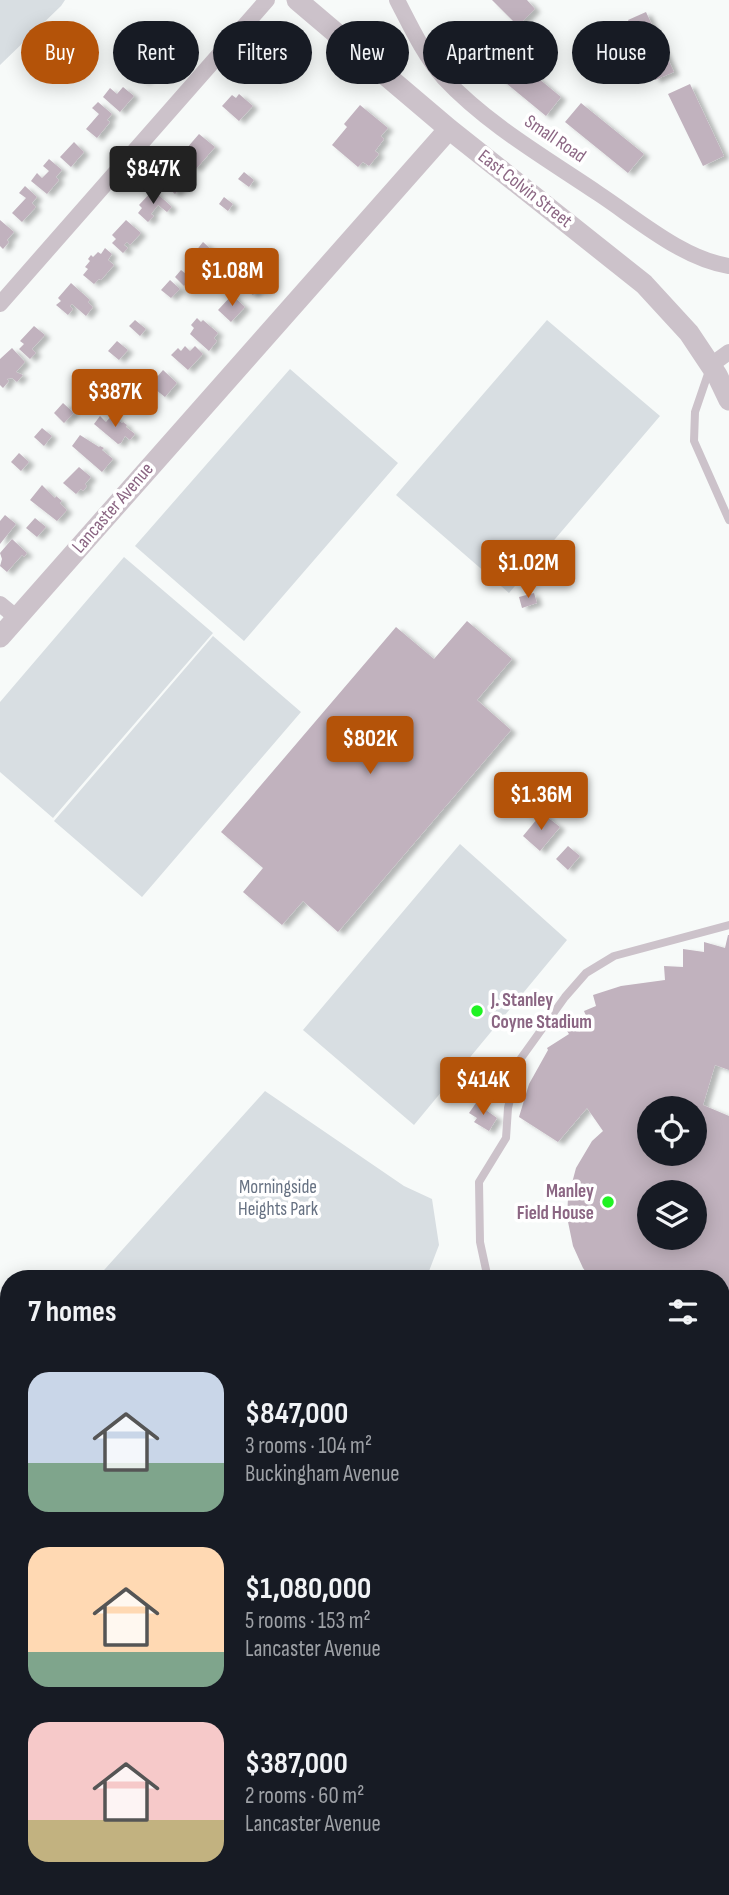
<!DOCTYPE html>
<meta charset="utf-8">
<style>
body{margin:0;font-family:"Sofia Sans Condensed",sans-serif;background:#20242c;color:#f1f3f6;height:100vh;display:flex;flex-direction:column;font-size:26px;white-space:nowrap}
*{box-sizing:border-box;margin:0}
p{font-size:23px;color:#9ea1a6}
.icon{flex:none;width:38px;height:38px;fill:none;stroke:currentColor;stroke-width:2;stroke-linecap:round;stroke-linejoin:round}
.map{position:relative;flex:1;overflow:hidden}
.details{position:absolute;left:0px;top:1270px;width:730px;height:625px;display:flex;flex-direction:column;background:#171b24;border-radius:28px 28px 0 0;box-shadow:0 4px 18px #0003}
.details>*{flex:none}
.top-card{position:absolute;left:21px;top:21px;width:688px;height:63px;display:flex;gap:14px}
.controls{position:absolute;left:637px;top:1096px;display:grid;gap:14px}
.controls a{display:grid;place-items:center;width:70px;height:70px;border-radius:50%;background:#171b24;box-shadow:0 4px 18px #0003;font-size:35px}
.price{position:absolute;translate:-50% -60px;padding:0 16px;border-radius:7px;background:#b45309;color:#fff;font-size:23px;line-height:46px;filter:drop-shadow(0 2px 4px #0008)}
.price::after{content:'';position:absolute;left:50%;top:42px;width:21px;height:16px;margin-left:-10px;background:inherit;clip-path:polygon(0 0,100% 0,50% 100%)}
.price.active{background:#222;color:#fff}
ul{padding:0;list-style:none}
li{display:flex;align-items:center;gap:21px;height:175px;padding:0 28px}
li span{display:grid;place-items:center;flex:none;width:196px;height:140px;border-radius:21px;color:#555}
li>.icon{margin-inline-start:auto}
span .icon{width:84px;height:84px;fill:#fffc;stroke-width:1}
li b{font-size:30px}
h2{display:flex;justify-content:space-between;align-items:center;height:84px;padding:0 28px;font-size:30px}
.pill{padding:0 24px;border-radius:32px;background:#171b24;box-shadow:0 4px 18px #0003;font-size:24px;line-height:63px}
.pill.active{background:#b45309;color:#fff}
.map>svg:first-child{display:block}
</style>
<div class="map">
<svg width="729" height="1895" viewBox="0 0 729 1895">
<defs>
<filter id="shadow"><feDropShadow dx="5.5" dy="3" stdDeviation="2" flood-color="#0004"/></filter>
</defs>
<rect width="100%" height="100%" fill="#f7faf9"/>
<path fill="#d8dee2" d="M0,0h65l-4,6 -61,59z
M547,320l113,96 -151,177 -113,-98z
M290,369l108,94 -154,178 -109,-95z
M124,557l89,76 -160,185 -53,-46v-70z
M213,636l88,76 -159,185 -88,-76z
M460,844l107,96 -153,185 -111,-95z
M265,1091l139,95 28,13 7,46 -13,34h-330z
M9,1376v510h254l9,9h-272v-509z
M729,1666v229h-202l8,-9h186v-211z"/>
<path fill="#c1b2be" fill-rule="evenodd" filter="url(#shadow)" d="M492,0h35l8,9 -17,17z
M646,12l28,60 -19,8 -27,-60z
M160,36l16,13 -12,14 -4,-4 -6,6 3,3 -13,14 -9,-8 13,-14 -5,-4z
M499,46l62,51 -15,19 -62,-51z
M690,84l34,72 -21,10 -35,-72z
M123,87l11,9 -14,16 -17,-15 7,-9 7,6z
M239,94l14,12 -14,15 -17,-15 10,-11 4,3z
M98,102l14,12 -5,6 3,2 -13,16 -11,-9 13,-15 -7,-6z
M581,103l63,51 -16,19 -63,-51z
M360,105l28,23 -7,8 3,3 -9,12 4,3 -10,12 -6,-4 -5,5 -26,-22 15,-18 -3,-3z
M199,134l16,13 -19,22 -16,-13z
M74,142l10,10 -13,15 -11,-10z
M49,159l13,11 -6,7 3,3 -12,14 -16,-13 6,-8 5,5 7,-7 -6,-5z
M165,165l5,4 2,-2 15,14 -12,13 -15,-14 2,-2 -5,-4z
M244,172l10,8 -5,7 -11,-8z
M25,186l12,11 -5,6 4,4 -14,15 -10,-9 14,-15 -7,-5z
M153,190l19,17 -5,5 -9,-7 -7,9 3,2 -6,6 -10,-9 4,-5 -3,-3z
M224,197l9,7 -5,7 -9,-7z
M0,220l14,12 -7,8 2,2 -6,7 -3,-3z
M126,220l15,13 -11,12 -3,-3 -3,3 4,3 -5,5 -11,-10 4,-4 -4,-4z
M203,242l10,9 -9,9 -9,-8z
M105,248l7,6 -4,6 6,5 -13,15 -2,-1 -5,5 -11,-9 5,-6 -3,-2 5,-6 -2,-2 3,-4 2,2 5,-5 3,2z
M245,260l22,19 -5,5 2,2 -4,4 -2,-1 -5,6 -18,-17 7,-9 -3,-2z
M181,270l10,8 -7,8 -9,-9z
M170,280l10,9 -9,9 -10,-8z
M71,283l19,17 -2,2 5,5 -7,9 -14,-12 -2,2 3,3 -5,6 -12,-10 5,-4 -3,-3z
M232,295l13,12 -14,15 -13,-12z
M197,318l4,4 2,-2 15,13 -4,5 3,3 -8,10 -19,-17 4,-6 -3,-3z
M135,320l11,9 -6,7 -11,-10z
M34,326l11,9 -13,14 4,4 -6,6 -11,-10 5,-5 -4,-3z
M117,341l11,9 -9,10 -11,-9z
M185,346l5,5 5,-5 8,8 -15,16 -17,-15 7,-7 3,3z
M12,348l13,14 -9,10 7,3 -6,7 -5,-4 -5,1 2,2 -6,7 -3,-3v-26z
M163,370l14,13 -12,14 -15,-12z
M83,378l12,10 -8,9 -12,-10z
M63,403l11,10 -10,10 -10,-10z
M112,415l10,8 1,-1 4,3 -1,2 9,7 -5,6 -5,-4 -4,7 -3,1 -24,-20 6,-8 6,6z
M42,428l10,8 -8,10 -10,-9z
M80,435l19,12 1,-1 4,2 -2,2 11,9 -11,13 -30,-26z
M19,453l10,9 -8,9 -10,-9z
M79,467l12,10 -6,7 2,2 -4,5 -2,-2 -5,5 -13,-11z
M42,485l13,13 1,-2 6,5 -2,2 7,7 -10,11 -27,-21z
M5,515l11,9 -16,20v-23z
M35,518l11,9 -9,10 -11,-9z
M12,539l15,14 -3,4 -2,-2 -15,17 -7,-6 2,-7 -2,-6z
M534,593l3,10 -15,5 -3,-11z
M467,621l45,38 -35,41 34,30 -173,202 -35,-31 -21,24 -39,-33 20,-24 -42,-36 175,-205 38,32z
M542,813l18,14 -20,24 -17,-15z
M568,846l12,10 -12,14 -12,-11z
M728,935h1v135l-14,-5 -12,40 26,11v192l-8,4v-33h-130l-8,-11 -10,-22 -6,-29 1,-19 8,-30 16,-27 11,-10 -16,-23 -29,34 -39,-25 10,-33 19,-34 -1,-2 22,-14 -2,-3 7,-9 12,-6 -2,-5 12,-5 -3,-11 28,-9 44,-6 -1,-14 19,1v-18l21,3v-10l21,6zM649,1108h46v45h-46zM649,1192h46v45h-46z
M476,1103l21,15 -8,13 -15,-9 3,-4 -8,-5z"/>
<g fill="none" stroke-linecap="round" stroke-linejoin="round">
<path stroke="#ccc2ca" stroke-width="8" d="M710,368l-15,44 -1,29 35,79
M488,1279l-8,-37 -1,-60 27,-44 2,-30 11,-47 46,-64 21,-24 28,-17 115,-31
M721,1359l8,5
M721,1426l8,-5
M0,1523l9,-31
M382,1895l2,-9"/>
<path stroke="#ccc2ca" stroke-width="16" d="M397,0c14,27 27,55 47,78 44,47 102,80 155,116 38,25 84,65 130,72
M0,304l267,-304
M711,365l18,-13
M0,604l17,14"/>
<path stroke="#ccc2ca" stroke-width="21" d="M297,0l152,129 195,155 45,49 28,42 12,25
M0,637l449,-508
M721,1639l8,-9
M497,1895l8,-9"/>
</g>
<g fill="#1ff323" stroke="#fff" stroke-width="2.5">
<circle cx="477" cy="1011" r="7"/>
<circle cx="608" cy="1202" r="7"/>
</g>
<g text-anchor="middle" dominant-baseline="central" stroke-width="7" stroke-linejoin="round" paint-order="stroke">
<g font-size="19" fill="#8b6683" stroke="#fff">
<text transform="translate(555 139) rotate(34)">Small Road</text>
<text transform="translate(525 189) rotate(38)">East Colvin Street</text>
<text transform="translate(113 508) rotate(-49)">Lancaster Avenue</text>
</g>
<g font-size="19" font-weight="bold" fill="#8b6683" stroke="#fff" text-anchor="start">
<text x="491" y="1000">J. Stanley<tspan x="491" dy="22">Coyne Stadium</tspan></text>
<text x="594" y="1191" text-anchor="end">Manley<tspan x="594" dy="22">Field House</tspan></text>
</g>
<g font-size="19" fill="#667182" stroke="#fff">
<text x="278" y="1187">Morningside<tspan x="278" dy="22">Heights Park</tspan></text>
</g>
</g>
</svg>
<div class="controls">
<a><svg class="icon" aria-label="locate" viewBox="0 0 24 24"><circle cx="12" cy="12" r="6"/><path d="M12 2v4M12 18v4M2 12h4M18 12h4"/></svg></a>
<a><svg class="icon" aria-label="layers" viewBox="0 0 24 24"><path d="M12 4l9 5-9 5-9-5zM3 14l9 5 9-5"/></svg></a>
</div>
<b class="price active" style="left:153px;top:206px">$847K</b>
<b class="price" style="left:232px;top:308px">$1.08M</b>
<b class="price" style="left:115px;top:429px">$387K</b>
<b class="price" style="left:528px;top:600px">$1.02M</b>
<b class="price" style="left:370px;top:776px">$802K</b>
<b class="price" style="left:541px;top:832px">$1.36M</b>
<b class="price" style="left:483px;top:1117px">$414K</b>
<div class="top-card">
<a class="pill active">Buy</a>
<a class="pill">Rent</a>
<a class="pill">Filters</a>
<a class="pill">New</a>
<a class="pill">Apartment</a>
<a class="pill">House</a>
</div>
<section class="details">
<h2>7 homes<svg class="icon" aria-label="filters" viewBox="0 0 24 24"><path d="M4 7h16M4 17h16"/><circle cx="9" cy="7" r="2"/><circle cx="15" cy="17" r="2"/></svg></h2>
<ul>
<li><span style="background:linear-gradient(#c9d6e8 65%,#7fa58c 0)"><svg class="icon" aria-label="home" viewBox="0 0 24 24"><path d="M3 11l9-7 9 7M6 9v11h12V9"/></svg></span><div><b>$847,000</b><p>3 rooms · 104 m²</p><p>Buckingham Avenue</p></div></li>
<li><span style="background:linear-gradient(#ffd9b3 75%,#7fa58c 0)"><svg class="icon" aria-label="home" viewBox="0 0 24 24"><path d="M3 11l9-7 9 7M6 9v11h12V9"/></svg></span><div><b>$1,080,000</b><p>5 rooms · 153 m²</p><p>Lancaster Avenue</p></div></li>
<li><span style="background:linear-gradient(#f6c9c9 70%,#c2b280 0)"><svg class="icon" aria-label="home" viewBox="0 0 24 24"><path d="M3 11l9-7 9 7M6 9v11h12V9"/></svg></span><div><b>$387,000</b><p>2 rooms · 60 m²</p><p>Lancaster Avenue</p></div></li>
</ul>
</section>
</div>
